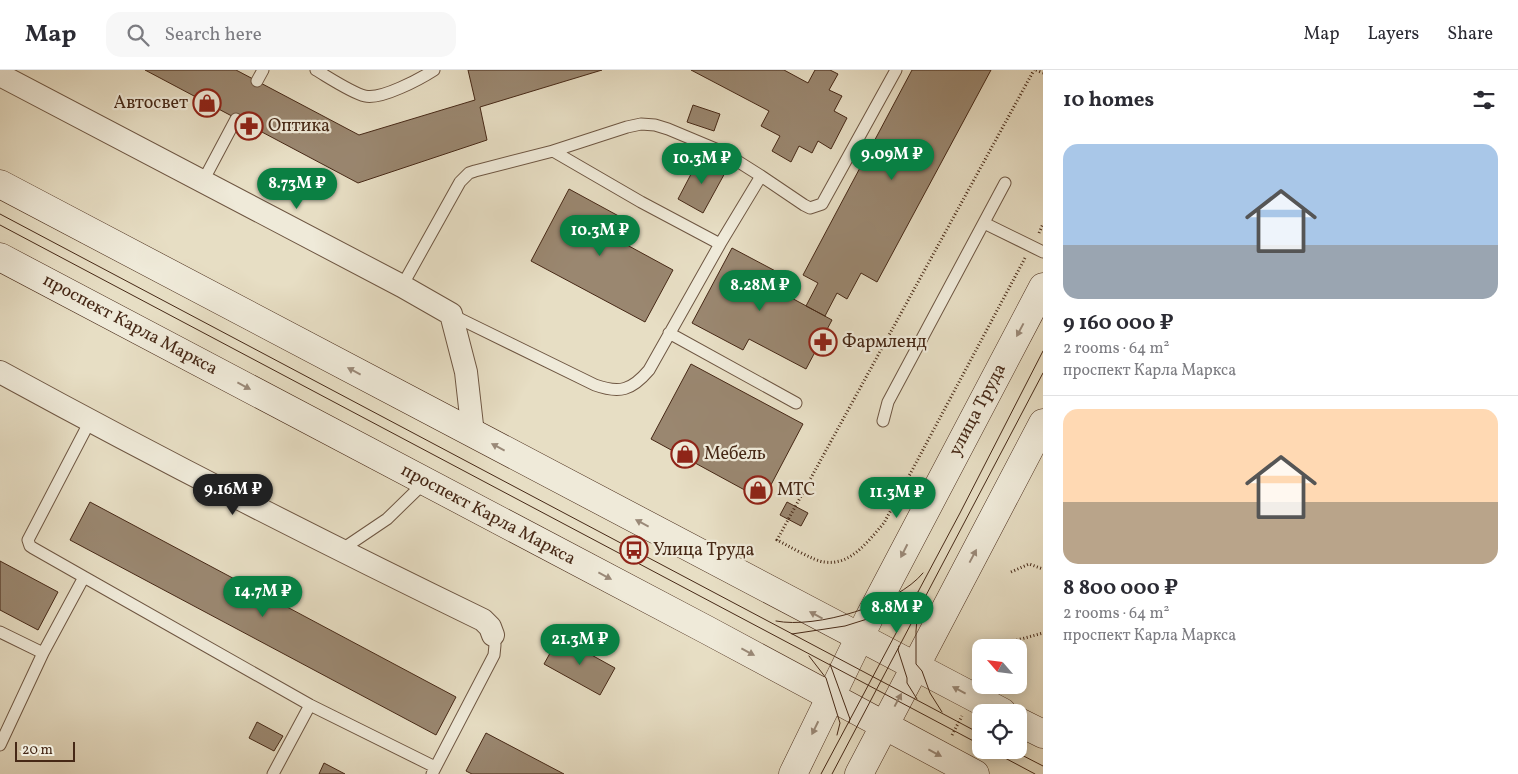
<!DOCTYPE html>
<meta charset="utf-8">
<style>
body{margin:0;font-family:Vollkorn,serif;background:#f7f7f7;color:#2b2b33;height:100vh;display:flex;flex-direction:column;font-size:19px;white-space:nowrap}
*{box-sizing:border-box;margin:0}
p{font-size:16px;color:#7c7c81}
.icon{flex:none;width:28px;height:28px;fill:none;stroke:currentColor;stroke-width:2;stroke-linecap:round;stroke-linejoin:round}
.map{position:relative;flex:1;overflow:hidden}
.panel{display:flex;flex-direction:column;background:#fff;width:475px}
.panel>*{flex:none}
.needle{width:32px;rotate:298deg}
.buttons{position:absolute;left:972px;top:569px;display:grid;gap:10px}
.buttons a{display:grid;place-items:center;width:55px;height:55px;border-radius:10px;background:#fff;box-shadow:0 2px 12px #0003;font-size:25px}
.scale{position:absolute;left:15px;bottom:12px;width:60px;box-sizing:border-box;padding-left:5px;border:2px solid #462816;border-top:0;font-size:14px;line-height:18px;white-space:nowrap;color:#462816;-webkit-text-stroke:4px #efead9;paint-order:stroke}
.price{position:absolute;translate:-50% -42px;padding:0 11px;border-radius:18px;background:#0b8043;color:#fff;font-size:16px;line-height:32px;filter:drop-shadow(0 1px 2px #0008)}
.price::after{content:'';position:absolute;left:50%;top:30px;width:15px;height:11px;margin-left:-8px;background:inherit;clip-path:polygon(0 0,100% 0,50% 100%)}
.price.on{background:#222;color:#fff}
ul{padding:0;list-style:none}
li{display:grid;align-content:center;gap:10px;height:265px;padding:0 20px}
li+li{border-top:1px solid #e1e1e2}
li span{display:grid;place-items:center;height:155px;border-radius:15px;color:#555}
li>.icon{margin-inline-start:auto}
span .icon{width:90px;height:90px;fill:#fffc;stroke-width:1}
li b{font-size:21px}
h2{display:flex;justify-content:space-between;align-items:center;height:60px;padding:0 20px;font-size:21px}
header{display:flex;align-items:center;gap:30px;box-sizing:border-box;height:70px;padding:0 25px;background:#fff;border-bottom:1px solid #e1e1e2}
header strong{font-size:24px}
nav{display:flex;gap:28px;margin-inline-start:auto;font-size:18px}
.search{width:350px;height:45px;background:#f7f7f7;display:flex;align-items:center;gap:12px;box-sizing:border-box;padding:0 18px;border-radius:15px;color:#7c7c81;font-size:19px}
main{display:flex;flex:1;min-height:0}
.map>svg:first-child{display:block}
</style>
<header>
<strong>Map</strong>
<div class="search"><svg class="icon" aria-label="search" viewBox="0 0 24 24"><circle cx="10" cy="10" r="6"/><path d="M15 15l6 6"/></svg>Search here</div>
<nav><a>Map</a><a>Layers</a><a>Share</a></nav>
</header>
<main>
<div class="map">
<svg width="1043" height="704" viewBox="0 0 1043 704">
<rect width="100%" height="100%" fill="#e7dec4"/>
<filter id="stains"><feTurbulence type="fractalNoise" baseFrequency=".004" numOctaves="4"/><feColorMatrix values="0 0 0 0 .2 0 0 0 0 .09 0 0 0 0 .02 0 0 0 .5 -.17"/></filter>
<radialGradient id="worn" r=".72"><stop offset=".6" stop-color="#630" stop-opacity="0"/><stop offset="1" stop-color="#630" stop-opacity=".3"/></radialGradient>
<path fill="#9a8770" stroke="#462816" d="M145,0h91l123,65 116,-35 -7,-30h134l-122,37 7,33 -129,43z
M691,0h93l24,13 7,-13h15l8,4 -9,16 13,6 -8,15 13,7 -16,31 -13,-8 -6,12 -13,-7 -8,16 -19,-11 8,-15 -19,-10 8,-15z
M912,0h79l-114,212 -16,-9 -14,26 -10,-6 -12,23 -19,-10 12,-23 -15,-8z
M693,35l27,9 -6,17 -27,-9z
M700,87l26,14 -23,42 -25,-14z
M569,119l57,31 -10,19 57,31 -28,52 -114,-61z
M732,178l51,27 -8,14 57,31 -26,49 -57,-30 -6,11 -51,-27z
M691,294l112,60 -40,76 -112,-61z
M90,432l366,195 -20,38 -366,-195z
M787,432l21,11 -7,13 -21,-11z
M0,491l58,31 -20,38 -38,-20z
M559,567l56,31 -15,27 -56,-31z
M257,652l26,14 -9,15 -25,-13z
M486,663l78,41h-92l-6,-3z
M324,693l21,11h-26z"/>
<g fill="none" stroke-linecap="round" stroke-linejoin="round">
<g stroke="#6e5642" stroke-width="13">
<path id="service" d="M316,0c12,7 36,23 49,26 16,4 55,-17 69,-26
M257,11l6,-11
M761,106l43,29 6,3 12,-4 74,-134
M202,113l34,-64
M984,153l59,29
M402,216l58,-104 9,-9 6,-2 78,-20 88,51 79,42 41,-68 -38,-24 -55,-23 -13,-4 -14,-1 -14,3 -74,24
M452,245l143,70c25,9 37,5 54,-15l71,-126
M669,263l127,70
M883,351l5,-19 117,-219
M341,480l46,-31 38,-37
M84,507l-51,-29 -3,-2 -2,-6 62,-119
M0,562l43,21 41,-76 226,128 125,62
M0,675l43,-92
M273,704l37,-69
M432,704l62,-119 1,-10 -2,-10"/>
</g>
<g stroke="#6e5642" stroke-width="24">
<path id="minor" d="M0,5l402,211 49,28 15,58 7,62
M0,302c159,87 320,169 483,248l7,7 3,8"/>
</g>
<g stroke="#462816" stroke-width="29">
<path id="secondary" d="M0,114l1002,528
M0,187l707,373 268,144
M1019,652l24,12
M793,704l76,-156 174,-331
M859,704l184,-351"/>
</g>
<path stroke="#462816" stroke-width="3" stroke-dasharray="1 2.5" stroke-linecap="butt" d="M1036,0l7,3
M1039,163l4,-9
M1025,188l-141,265c-16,18 -33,43 -60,39 -10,-1 -37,-17 -47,-22l257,-470
M1011,502l18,-8 14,5
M1006,578l4,-6 33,-9
M952,665l10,-19"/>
<use href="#service" stroke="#efead9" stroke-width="11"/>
<use href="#minor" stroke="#efead9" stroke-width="22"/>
<use href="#secondary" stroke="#efead9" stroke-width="28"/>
<path stroke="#462816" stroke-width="1" d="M0,144l981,520
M0,155l981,520
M917,549l-1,12v33l6,7 8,22 12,19
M776,551c40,8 121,-16 147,-48
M792,564l53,-8 35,-11 38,-23
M899,576l-1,4 9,28v5l10,16
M809,586l17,22 14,45 -3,12
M830,594l20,55 -1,4
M990,680l45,24
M1012,680l31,16
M821,704l139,-261 83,-162
M832,704l211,-401"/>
</g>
<defs><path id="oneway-solid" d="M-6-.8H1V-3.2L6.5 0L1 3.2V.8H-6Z" transform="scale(1.25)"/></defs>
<g fill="#9a8978">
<use href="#oneway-solid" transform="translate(1020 260) rotate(118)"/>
<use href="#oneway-solid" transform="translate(354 301) rotate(-152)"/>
<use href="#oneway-solid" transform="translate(244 316) rotate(28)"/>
<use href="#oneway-solid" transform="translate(498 377) rotate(-152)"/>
<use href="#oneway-solid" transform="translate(642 453) rotate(-152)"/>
<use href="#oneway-solid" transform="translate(904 481) rotate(117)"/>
<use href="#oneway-solid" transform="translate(973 486) rotate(-62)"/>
<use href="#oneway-solid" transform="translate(605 506) rotate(28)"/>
<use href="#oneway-solid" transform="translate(816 545) rotate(-152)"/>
<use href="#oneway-solid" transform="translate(748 582) rotate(28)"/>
<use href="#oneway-solid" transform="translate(959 620) rotate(-152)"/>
<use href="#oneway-solid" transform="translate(898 630) rotate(-62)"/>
<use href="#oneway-solid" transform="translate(815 658) rotate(116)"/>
<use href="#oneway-solid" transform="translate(935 683) rotate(28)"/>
</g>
<defs>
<g id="shop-ring" transform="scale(1.4375)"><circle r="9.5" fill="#efead9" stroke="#8f2418" stroke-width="1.5"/><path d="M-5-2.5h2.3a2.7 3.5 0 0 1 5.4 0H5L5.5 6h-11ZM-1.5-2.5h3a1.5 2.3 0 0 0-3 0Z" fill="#8f2418"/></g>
<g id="pharmacy-ring" transform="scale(1.4375)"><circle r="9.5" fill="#efead9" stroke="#8f2418" stroke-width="1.5"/><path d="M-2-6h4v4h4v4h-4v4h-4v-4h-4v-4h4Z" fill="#8f2418"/></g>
<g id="bus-ring" transform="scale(1.4375)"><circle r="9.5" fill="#efead9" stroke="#8f2418" stroke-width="1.5"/><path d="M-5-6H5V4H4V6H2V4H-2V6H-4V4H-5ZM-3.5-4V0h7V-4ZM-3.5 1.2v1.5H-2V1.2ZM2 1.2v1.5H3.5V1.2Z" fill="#8f2418"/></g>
</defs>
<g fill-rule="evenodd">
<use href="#shop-ring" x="207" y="33"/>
<use href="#pharmacy-ring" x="249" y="56"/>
<use href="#pharmacy-ring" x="823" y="272"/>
<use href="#shop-ring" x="685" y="384"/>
<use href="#shop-ring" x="758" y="420"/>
<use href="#bus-ring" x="634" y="480"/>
</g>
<g text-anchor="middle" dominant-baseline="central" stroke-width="4.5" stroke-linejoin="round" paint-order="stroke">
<g font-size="18" fill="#462816" stroke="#efead9" text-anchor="start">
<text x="188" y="33" text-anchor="end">Автосвет</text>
<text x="268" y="56">Оптика</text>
<text x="842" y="272">Фармленд</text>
<text x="704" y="384">Мебель</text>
<text x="777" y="420">МТС</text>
<text x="653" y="480">Улица Труда</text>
</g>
<g font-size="18" fill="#462816" stroke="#efead9">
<text transform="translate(130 255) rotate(28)">проспект Карла Маркса</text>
<text transform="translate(978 340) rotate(-62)">улица Труда</text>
<text transform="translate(488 445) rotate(28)">проспект Карла Маркса</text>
</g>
</g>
<rect width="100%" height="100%" filter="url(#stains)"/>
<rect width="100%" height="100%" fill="url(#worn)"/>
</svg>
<div class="buttons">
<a><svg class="needle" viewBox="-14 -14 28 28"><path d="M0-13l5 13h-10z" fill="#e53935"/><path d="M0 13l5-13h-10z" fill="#7c7c81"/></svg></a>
<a><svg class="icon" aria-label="locate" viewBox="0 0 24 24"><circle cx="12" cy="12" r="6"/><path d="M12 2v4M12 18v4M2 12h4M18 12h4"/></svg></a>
</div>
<div class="scale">20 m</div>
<b class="price" style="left:892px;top:111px">9.09M ₽</b>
<b class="price" style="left:702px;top:115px">10.3M ₽</b>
<b class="price" style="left:297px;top:140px">8.73M ₽</b>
<b class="price" style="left:600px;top:187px">10.3M ₽</b>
<b class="price" style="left:760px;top:242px">8.28M ₽</b>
<b class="price on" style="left:233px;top:446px">9.16M ₽</b>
<b class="price" style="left:897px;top:449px">11.3M ₽</b>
<b class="price" style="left:263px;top:548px">14.7M ₽</b>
<b class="price" style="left:897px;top:564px">8.8M ₽</b>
<b class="price" style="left:580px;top:596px">21.3M ₽</b>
</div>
<section class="panel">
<h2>10 homes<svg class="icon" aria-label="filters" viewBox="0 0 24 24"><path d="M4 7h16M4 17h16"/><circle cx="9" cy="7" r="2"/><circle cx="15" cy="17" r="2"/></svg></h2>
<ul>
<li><span style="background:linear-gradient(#a9c7e8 65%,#9aa5b1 0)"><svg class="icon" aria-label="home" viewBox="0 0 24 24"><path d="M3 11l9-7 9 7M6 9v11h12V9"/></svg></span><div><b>9 160 000 ₽</b><p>2 rooms · 64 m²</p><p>проспект Карла Маркса</p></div></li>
<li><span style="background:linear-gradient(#ffd9b3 60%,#b9a48a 0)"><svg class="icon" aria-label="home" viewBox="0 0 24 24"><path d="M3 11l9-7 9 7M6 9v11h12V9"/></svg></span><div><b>8 800 000 ₽</b><p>2 rooms · 64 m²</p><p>проспект Карла Маркса</p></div></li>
</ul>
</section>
</main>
